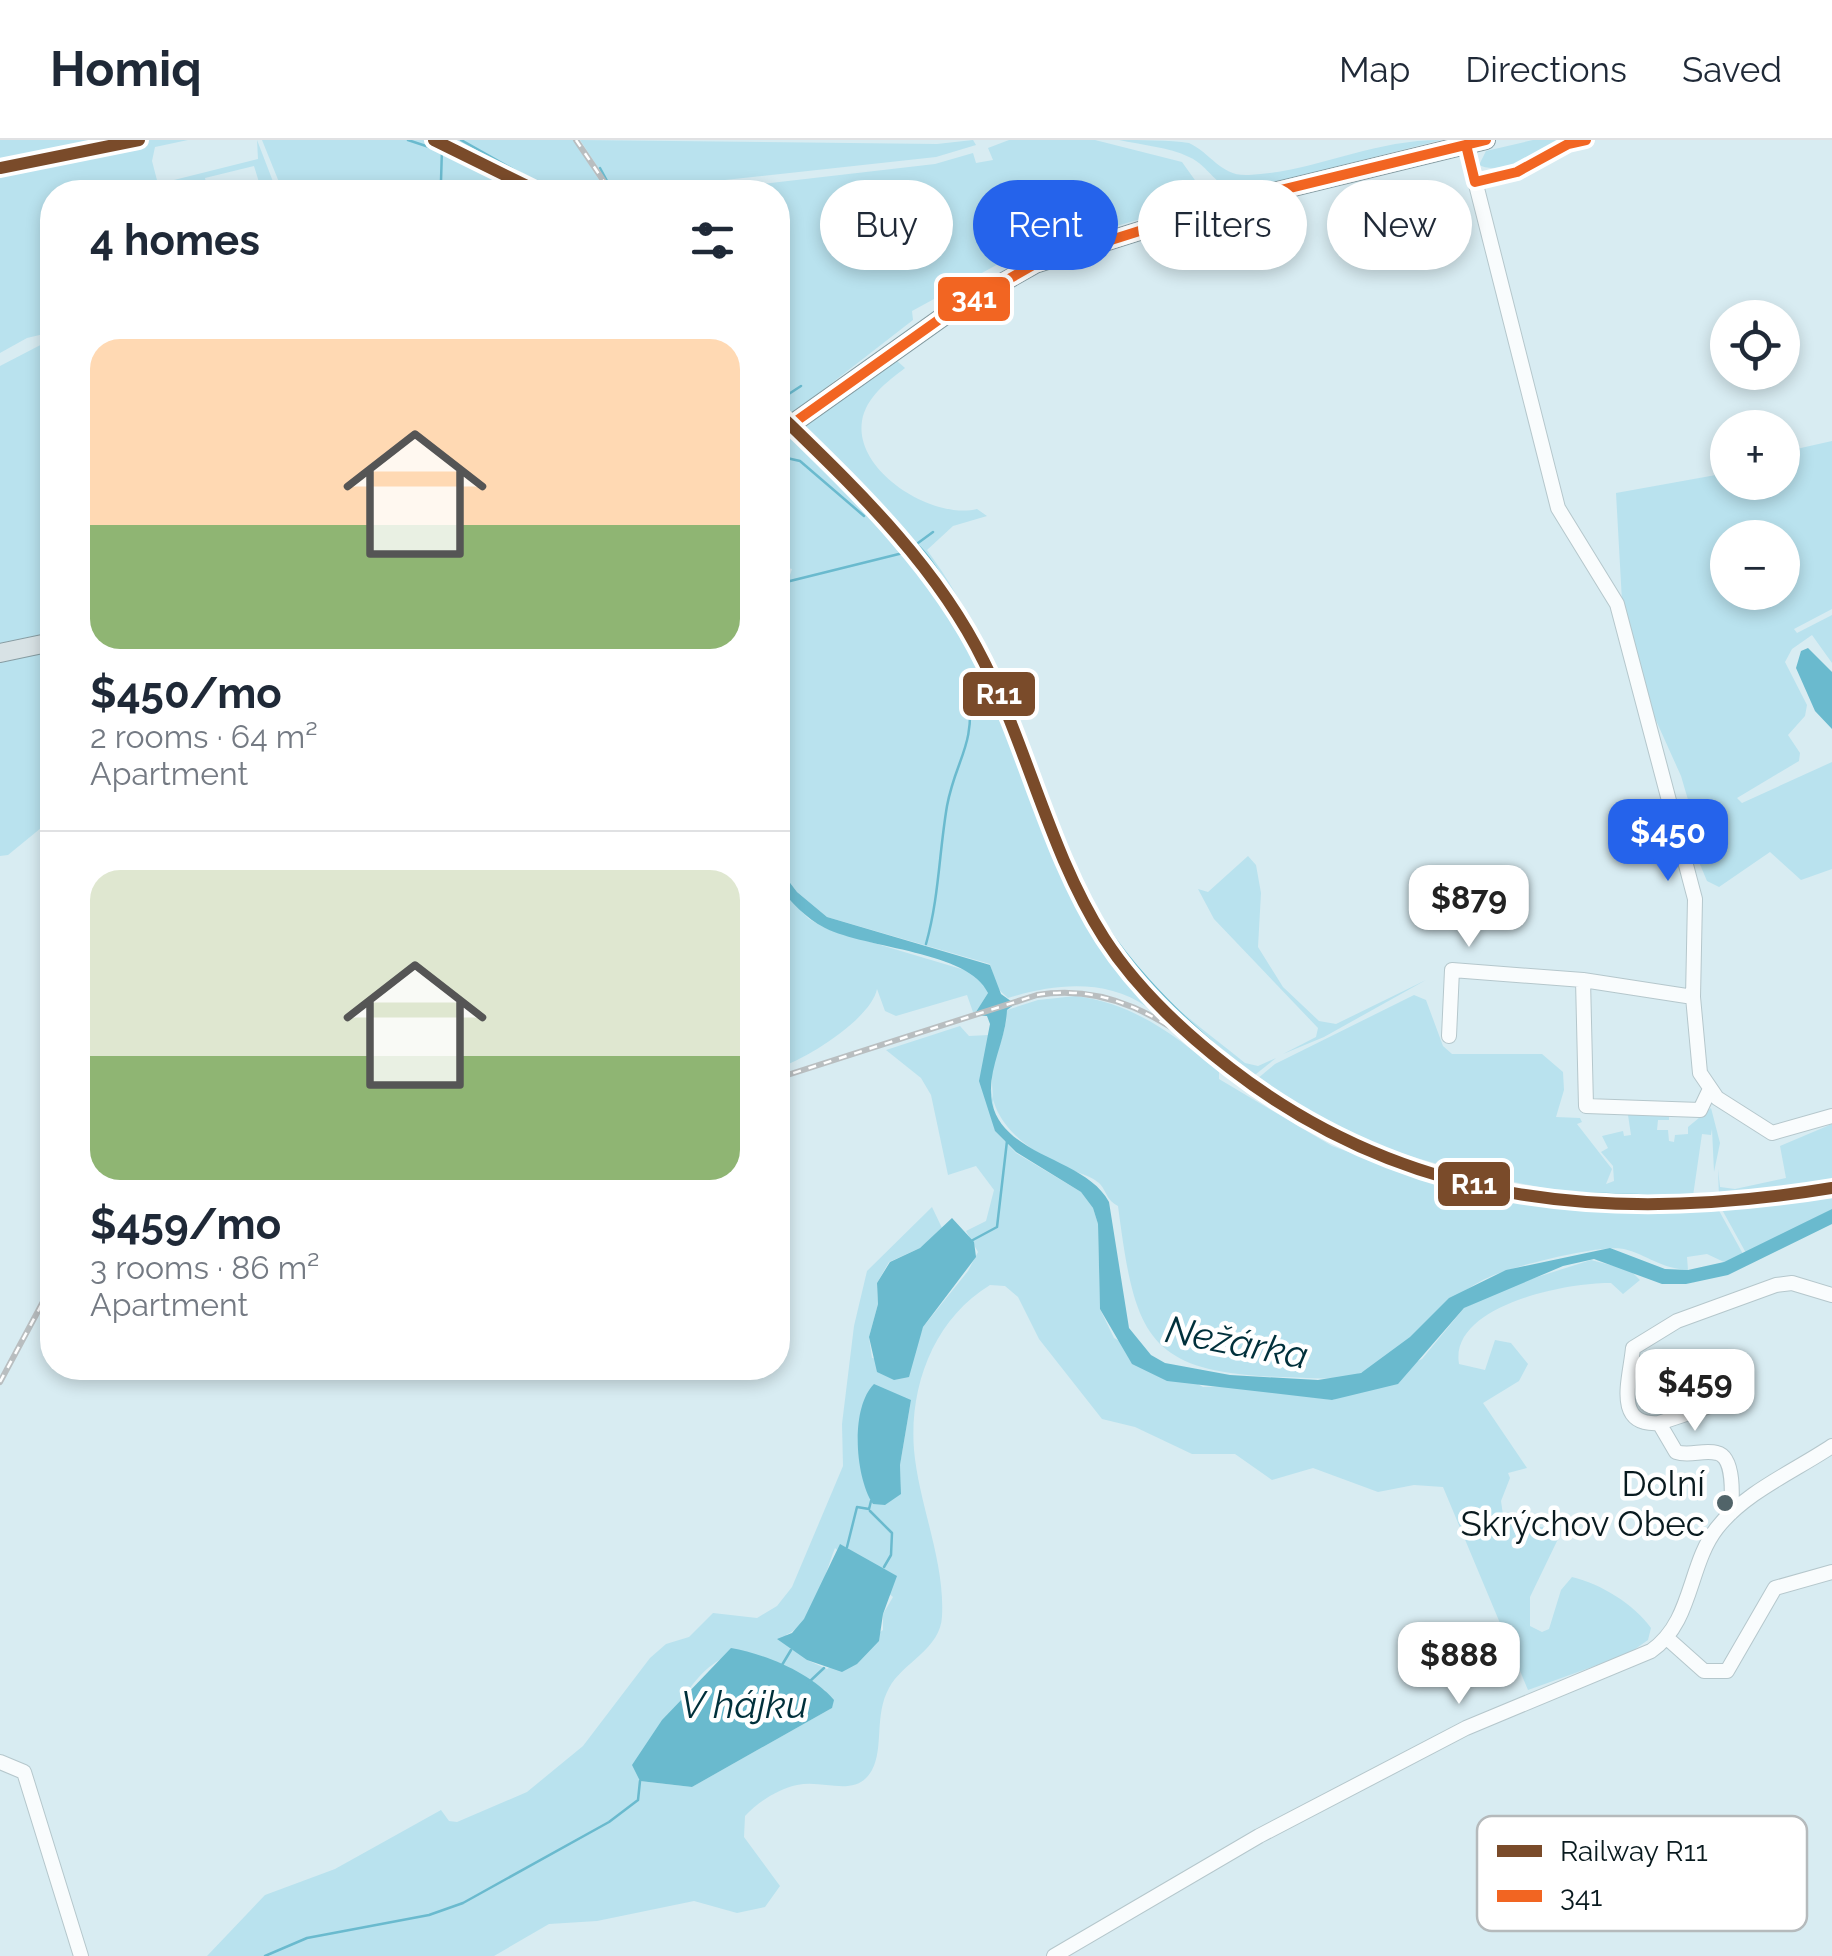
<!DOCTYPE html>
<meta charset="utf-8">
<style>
body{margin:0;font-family:Raleway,sans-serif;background:#f2f2f3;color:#1f2937;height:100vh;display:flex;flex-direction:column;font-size:38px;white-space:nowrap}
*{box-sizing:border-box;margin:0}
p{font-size:32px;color:#747a83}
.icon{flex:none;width:55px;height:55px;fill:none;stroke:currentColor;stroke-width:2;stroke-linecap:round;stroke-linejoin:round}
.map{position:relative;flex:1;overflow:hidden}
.drawer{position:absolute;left:40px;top:40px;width:750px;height:1200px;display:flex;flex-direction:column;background:#fff;border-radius:40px;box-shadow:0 5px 15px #0003}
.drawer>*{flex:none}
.hud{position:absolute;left:820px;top:40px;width:860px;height:90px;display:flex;gap:20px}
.buttons{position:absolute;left:1710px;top:160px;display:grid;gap:20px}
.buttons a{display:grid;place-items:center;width:90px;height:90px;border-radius:50%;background:#fff;box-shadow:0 5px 15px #0003;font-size:50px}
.price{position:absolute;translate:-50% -85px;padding:0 22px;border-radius:20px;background:#fff;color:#222;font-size:32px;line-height:65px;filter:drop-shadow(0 2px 5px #0008)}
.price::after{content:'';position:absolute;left:50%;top:60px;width:30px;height:22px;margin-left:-15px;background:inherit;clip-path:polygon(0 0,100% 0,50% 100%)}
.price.active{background:#2563eb;color:#fff}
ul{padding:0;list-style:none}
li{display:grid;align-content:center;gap:20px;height:530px;padding:0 50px}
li+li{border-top:2px solid #e0e1e3}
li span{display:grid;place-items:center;height:310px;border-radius:30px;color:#555}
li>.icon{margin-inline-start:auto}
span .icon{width:180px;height:180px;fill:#fffc;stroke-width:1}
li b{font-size:42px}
h2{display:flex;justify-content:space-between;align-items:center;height:120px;padding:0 50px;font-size:42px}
.pill{padding:0 35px;border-radius:45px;background:#fff;box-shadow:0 5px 15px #0003;font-size:35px;line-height:90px}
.pill.active{background:#2563eb;color:#fff}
header{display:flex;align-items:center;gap:60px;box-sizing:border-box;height:140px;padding:0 50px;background:#fff;border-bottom:2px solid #e0e1e3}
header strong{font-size:48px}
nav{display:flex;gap:55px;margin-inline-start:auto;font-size:35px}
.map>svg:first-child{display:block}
</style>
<header>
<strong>Homiq</strong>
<nav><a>Map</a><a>Directions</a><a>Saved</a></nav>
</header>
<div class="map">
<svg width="1832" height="1816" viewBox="0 0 1832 1816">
<rect width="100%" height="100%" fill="#d8ecf2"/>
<path fill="#b9e2ee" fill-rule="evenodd" d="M0,0h117l-117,23z
M150,0h38l-33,7 -3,14 6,23 100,-25 -1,-19 20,52h-15l-8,-26 -49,12 3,14h-156v140l-25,6 -27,15v-182z
M262,0h161l48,18 64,34h-252z
M449,0h124l34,52 -12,-9 -7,1 7,8h-48l-37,-24z
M580,0l357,4 36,-4 3,5 -40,12 -322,35z
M1009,0h86l87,22 20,28 -6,13 -107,31 -8,-15 -169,92 1,9 -125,97 -10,-10v-215h-86l243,-28 38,-11 3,10 17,-3 -5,-12z
M1119,0c21,0 51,0 70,3 22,10 32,34 60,32 66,-3 120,-35 192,-35l-200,51c-27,-3 -31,-25 -52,-34 -20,-10 -48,-12 -70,-17z
M1533,0h35c-22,10 -67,37 -89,25l7,-14z
M52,199v293l-52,11v-277z
M896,220l9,8c-18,14 -39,29 -43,53 -8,51 72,99 115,88l10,7 -34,10 -26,24c89,121 112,274 195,398 31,46 81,81 123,115l13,3 18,-8 -25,20c-99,-72 -162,-150 -205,-266 -19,-51 -33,-107 -60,-155 -49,-92 -111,-157 -186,-228z
M794,293l105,105 55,75 37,72 56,152 43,89 -19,-27 28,47 48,61c-42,-29 -93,-23 -139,-9l-11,-10 -7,-24 -163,-47 -30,-25 -19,-25v-278l8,-2 6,-18 -13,-3 -1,-7v-116z
M1832,301v168l-38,20 3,4 35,-18v48l-20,-28 -20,14 -7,13 22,43 -2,11 -17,19 12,18 -1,8 -62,37 5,5 90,-41v107l-31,11 -31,-28 -51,35 -12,-6 -19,-45 3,-26 -10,-34 -31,-69 -28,-106 -6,-108 111,-20 1,9h54l1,-30zM1728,398h54v54h-54z
M52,511v168l-44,36 -8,1v-193z
M1248,716l8,9 5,28 -3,54 25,40 36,34 17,3 90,-44 -102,57 -41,17 33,-17 2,-9 -104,-109 -16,-30 10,3z
M778,747l31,32 18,10 141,42 14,9 6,13 -14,22 -7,-20 -71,21 -11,-5 -8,-22c-6,30 -72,71 -99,79z
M1414,855l12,5 17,46 9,8h90l21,18 1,18 -8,27 24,1 2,4 -5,2 35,45 -6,15 8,-3 -1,-15 -12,-14 7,-4 -6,-12 21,-5 1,5 7,-1 -3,-20 41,-1v6h-11l-1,10h11l1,11 5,1 1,-7 13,-1v-7l23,-19 9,35 -6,29 -2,-43 -1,6 -9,-1 -9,62 -150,-4 1,-4c-103,-20 -200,-43 -287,-109l18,-15z
M1076,856c56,7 100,39 143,76v7l113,67 108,39 80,17 73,8 69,4 55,-7 26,47 -19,8 -17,-8 -20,3 1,13c-29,-2 -40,-15 -64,-21 -21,-5 -96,14 -119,22 -62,19 -88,75 -140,100 -25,12 -57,6 -83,6 -137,-4 -147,-42 -164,-171 -12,-6 -11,-15 -19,-23 -12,-10 -30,-12 -43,-19 -31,-17 -64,-42 -65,-79 0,-26 16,-49 16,-75l31,-10z
M960,886l9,10 20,-1 6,96 21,22 65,39 12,16 5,16 2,85 14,29 89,49 33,-1 97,14 89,-41 42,-51 45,-22 82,-26 39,10 10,10 -17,14 -12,-11c-42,-1 -162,22 -152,81l26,6 10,-30 16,3 17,21 -9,17 -36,22 44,65 -19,5 2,5 -9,23 2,14 18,12h30l7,12 -28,58v29l12,6 7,-3 12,-39 11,-13c29,7 62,27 79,51l-3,12 -20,14 -100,36 -85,-203 -29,-2 -36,7 -65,-24 -41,12 -37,-26h-43l-57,-27 -33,-8 -63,-80 -21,-42 -13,-11 -15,-1c-56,34 -81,101 -76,165 5,55 31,111 28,166 -1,33 -40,47 -53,72 -15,27 -5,60 -17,82 -16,29 -47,9 -75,15 -19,4 -39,17 -52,31l-1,21 36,49 -15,21 -28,6 -43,-12 -97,20 -48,3 -55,32h-287l58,-61 70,-26 106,-59 8,11 8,1 70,-30 56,-46 67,-88 16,-14 23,-7 24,-24 44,5 20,-12 15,-19 51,-121 -1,-42 12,-98 13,-55 65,-64 10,21 -22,20 -31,14 -12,21 1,21 -9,33 3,21 38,4 13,-35 45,-56 10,-19 -12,-21 20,-10 8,-31 -18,-24 -28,9 -17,-80 -10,-17 -35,-28zM911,1260l-11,65 1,29 -37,-12 -3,-46zM835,1408l58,49 -10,17v16l-56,39 -20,-9 -21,-25c29,-13 38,-60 49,-87zM744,1511l81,39 7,18 -140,79 -52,-6c23,-44 50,-123 104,-130z
M1832,984v60l-113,14 -1,-29 2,18 15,2 51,-11 -6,-32z
M1832,1053v16l-86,44 -26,-47z"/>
<path fill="#6abace" d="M1808,508l24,24v57l-17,-18 -19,-43 5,-17z
M778,727l19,25 30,25 163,48 11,29 14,10 -8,6c-1,32 -21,60 -15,93 12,54 94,55 117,99l20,126 22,27 14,8 65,12 88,5 43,-7 49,-36 39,-39 57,-28 104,-22 55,21 23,1 36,-8 108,-53v15l-104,51 -42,9h-24l-68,-25 -31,7 -99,42 -66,76 -66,16 -165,-19 -35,-17 -32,-55 -2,-85 -5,-16 -12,-16 -65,-40 -21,-21 -16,-50 11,-57 -3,-8 -13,-1 14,-22c-19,-42 -121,-44 -163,-65 -20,-10 -33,-26 -47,-41z
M952,1078l22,24 2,15 -53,70 -14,50 -15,3 -17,-8 -8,-35 9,-33 -1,-21 13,-21 30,-14z
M874,1244l37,16 -11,65 1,29 -16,11 -12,-1c-18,-27 -23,-96 1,-120z
M840,1404l57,32 -14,38 -4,27 -22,23 -15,8 -35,-12 -30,-21 15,-6 12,-14z
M731,1508c34,6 80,25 103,52l-2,8 -140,79 -52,-6 -8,-16 30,-45z"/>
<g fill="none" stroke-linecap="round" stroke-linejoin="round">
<path stroke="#6abace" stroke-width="2.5" d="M408,0l33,11
M461,0l87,49
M0,22l104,-22
M600,28l13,24
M441,41l1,-33
M621,50l38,-5
M441,52v-3
M778,261l23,-15
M778,316l22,5 64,55
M918,403l15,-11
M917,405c11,9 19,24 27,36 61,87 81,192 127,286 42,85 105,147 178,207
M778,444l129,-32
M926,804c13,-46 13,-91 21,-138 9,-48 28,-58 22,-113
M1261,942c71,55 150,84 237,102
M1501,1045l42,7
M1546,1052l145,5
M971,1101l26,-14 10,-86
M870,1371l22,22 -1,22 -7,12
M847,1407l10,-40 12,2 2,-8
M782,1525l9,-15
M808,1543l16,-15
M265,1816l42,-18 122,-23 34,-12 146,-81 29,-22 2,-19"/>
<g stroke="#b5c7cc" stroke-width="16">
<path id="minor" d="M1466,5l92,363 59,96 78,295 -2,98 7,76 17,25 55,35 60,-17
M1693,857l-110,-17 3,126 114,4 9,-19
M1449,896l3,-66 131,10
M1659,1283l57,-19
M1731,1373c1,-14 4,-56 -14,-60 -14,-4 -27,4 -41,-1l-17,-29c-46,3 -29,-43 -26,-75l44,-27 99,-36 16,-2 40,12
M1667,1498l37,33h23l48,-83 57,-16
M0,1622l24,10 57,184
M1054,1816l205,-120 207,-108 185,-77c42,-29 37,-86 66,-123 28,-36 78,-57 115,-82"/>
</g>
<g stroke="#869ca2" stroke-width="20">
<path id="major" d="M778,294l166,-118 91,-52 193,-61 258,-63
M0,513l52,-11"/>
</g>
<use href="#minor" stroke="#f9fcfd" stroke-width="14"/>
<use href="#major" stroke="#d8e2e5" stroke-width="18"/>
<g stroke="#b9bec0" stroke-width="6">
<path id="rail" d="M576,0l35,52
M778,938l259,-83c77,-13 131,29 191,71
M0,1242l52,-97"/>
</g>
<use href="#rail" stroke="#fff" stroke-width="2.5" stroke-dasharray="8" stroke-linecap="butt"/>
<g stroke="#fff" stroke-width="18">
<path id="bus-1" d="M1466,5l9,37 42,-10 51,-28 18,-4
M778,294l166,-118 91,-52 193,-61 258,-63"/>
</g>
<use href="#bus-1" stroke="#f26522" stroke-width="10"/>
<g stroke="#fff" stroke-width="20">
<path id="rail-1" d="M434,0l105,52
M0,28l139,-28
M778,273c77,75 158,151 206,249 45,90 66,191 120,276 33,51 78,93 126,130 179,139 384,156 602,120"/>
</g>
<use href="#rail-1" stroke="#7a4b2a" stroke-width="12"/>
</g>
<circle fill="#516469" stroke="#fff" stroke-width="4" cx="1725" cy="1363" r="10"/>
<g text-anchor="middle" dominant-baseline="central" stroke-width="9" stroke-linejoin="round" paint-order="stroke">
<g font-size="35" fill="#091a1f" stroke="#fff" text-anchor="end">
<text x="1705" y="1343">Dolní<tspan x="1705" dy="40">Skrýchov Obec</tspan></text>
</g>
<g font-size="38" font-style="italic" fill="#00303b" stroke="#fff">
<text transform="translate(1237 1202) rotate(11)">Nežárka</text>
<text x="744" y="1564">V hájku</text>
</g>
</g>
<rect x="1477" y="1676" width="330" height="115" rx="15" fill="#fff" stroke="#b5babc" stroke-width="2.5"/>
<rect x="1497" y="1705" width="45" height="12" fill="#7a4b2a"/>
<rect x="1497" y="1750" width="45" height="12" fill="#f26522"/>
<g font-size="28" fill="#091a1f">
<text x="1560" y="1721">Railway R11</text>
<text x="1560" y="1766">341</text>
</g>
<g stroke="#fff" stroke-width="4">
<rect x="936" y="135" width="76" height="48" rx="10" fill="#f26522"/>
<rect x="961" y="530" width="76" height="48" rx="10" fill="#7a4b2a"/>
<rect x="1436" y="1020" width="76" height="48" rx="10" fill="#7a4b2a"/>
</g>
<g font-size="28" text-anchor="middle" font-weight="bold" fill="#fff">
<text x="974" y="168">341</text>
<text x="999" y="564">R11</text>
<text x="1474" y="1054">R11</text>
</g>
</svg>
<div class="buttons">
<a><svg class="icon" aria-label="locate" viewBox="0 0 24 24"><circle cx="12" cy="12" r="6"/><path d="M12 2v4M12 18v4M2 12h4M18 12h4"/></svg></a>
<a>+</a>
<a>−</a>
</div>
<b class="price active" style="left:1668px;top:744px">$450</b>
<b class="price" style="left:1469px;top:810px">$879</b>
<b class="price" style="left:1695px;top:1294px">$459</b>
<b class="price" style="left:1459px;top:1567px">$888</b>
<div class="hud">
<a class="pill">Buy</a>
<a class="pill active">Rent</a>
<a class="pill">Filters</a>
<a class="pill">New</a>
</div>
<section class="drawer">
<h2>4 homes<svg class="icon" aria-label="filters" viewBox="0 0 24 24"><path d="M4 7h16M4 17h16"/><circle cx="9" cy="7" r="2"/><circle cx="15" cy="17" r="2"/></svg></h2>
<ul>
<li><span style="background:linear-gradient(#ffd9b3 60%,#8fb573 0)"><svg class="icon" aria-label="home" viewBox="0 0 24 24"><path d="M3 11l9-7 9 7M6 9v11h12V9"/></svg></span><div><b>$450/mo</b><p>2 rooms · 64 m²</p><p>Apartment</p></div></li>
<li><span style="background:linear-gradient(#dfe7d0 60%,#8fb573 0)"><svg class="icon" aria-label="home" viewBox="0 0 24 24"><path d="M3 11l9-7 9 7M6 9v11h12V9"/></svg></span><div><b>$459/mo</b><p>3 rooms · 86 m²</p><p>Apartment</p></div></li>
</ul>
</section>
</div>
